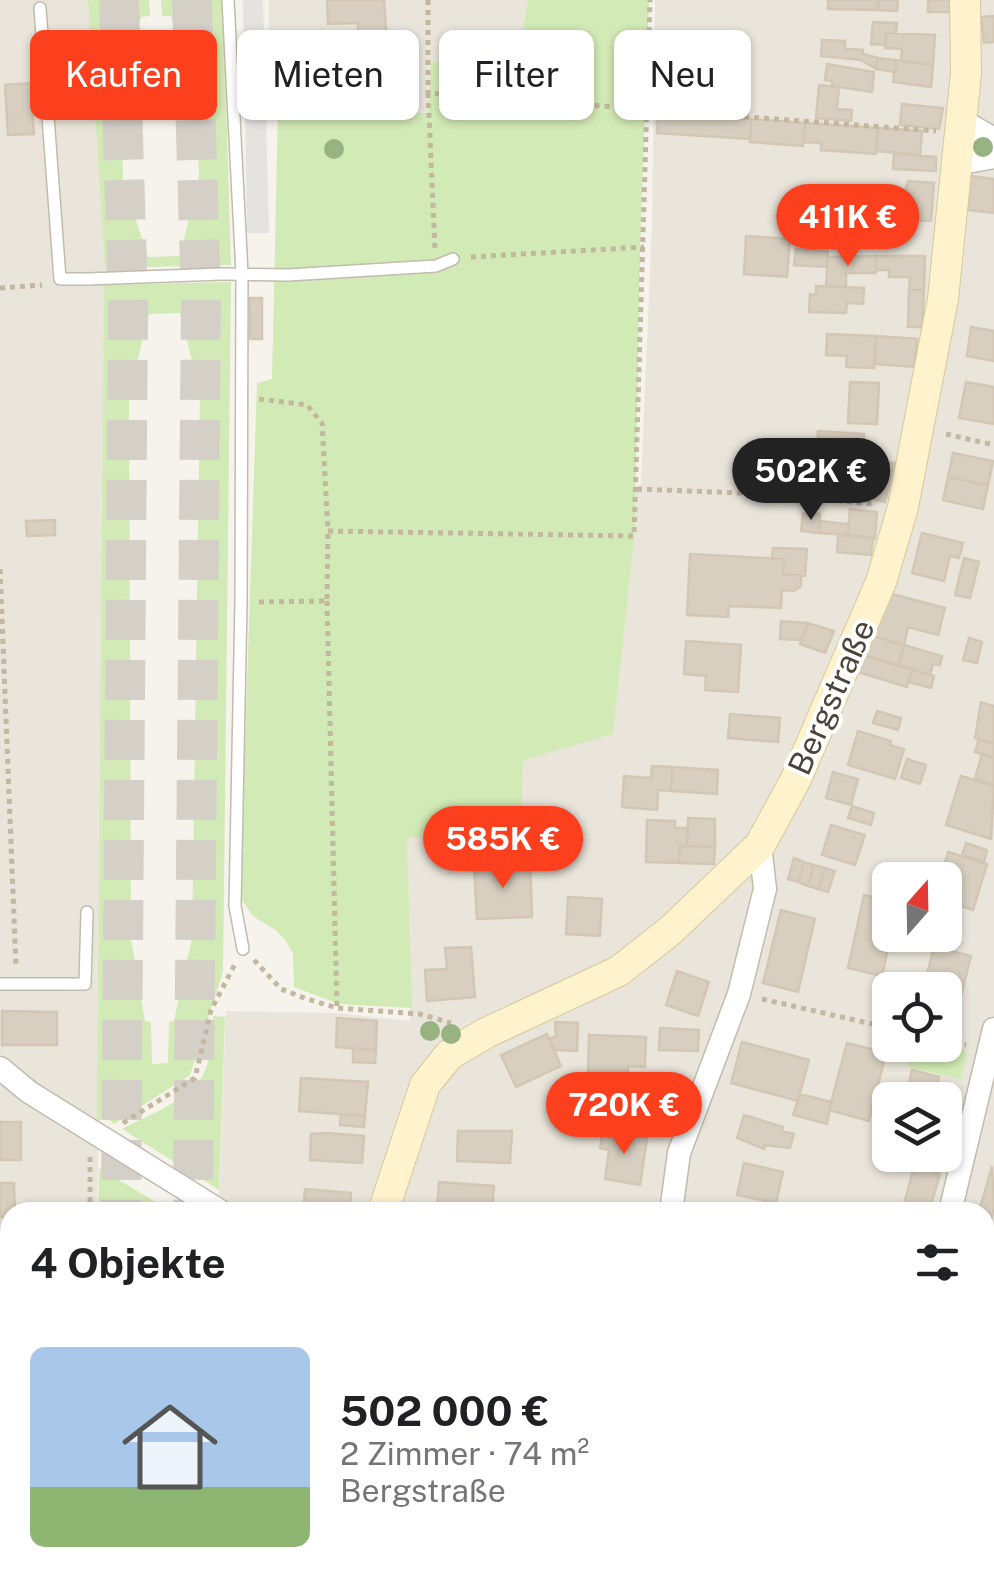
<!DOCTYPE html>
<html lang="de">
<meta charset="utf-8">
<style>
body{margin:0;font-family:"Public Sans",sans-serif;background:#f2f2f2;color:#202124;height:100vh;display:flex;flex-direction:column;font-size:38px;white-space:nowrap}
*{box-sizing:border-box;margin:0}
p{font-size:32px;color:#757577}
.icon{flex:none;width:55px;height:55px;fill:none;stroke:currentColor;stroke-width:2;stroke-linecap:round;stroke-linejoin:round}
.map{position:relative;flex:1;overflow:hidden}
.side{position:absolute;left:0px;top:1202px;width:995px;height:392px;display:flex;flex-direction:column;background:#fff;border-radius:30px 30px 0 0;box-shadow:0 2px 8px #0004}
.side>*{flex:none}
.guide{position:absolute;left:30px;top:30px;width:935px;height:90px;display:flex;gap:20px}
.needle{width:65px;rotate:20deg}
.tools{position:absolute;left:872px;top:862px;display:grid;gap:20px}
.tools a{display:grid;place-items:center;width:90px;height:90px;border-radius:15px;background:#fff;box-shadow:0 2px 8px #0004;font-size:50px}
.price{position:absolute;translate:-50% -85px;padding:0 22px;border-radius:35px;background:#fc3f1d;color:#fff;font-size:32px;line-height:65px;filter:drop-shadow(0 2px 5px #0008)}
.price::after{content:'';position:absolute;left:50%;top:60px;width:30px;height:22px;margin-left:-15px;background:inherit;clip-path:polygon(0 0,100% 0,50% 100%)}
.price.current{background:#222;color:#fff}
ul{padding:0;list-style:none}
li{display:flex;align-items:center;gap:30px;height:250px;padding:0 30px}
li+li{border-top:2px solid #e0e0e0}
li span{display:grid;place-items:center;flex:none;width:280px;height:200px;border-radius:15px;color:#555}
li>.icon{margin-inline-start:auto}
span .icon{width:120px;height:120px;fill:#fffc;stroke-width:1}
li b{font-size:42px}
h2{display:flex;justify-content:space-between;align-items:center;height:120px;padding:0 30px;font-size:42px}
.pill{padding:0 35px;border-radius:15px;background:#fff;box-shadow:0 2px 8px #0004;font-size:35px;line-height:90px}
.pill.current{background:#fc3f1d;color:#fff}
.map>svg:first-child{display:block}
</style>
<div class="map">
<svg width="994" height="1593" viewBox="0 0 994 1593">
<rect width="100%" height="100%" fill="#f6f3ec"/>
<path fill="#eae5da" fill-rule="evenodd" d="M0,0h103l10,171v769l-14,180 -2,92h-87v373h82v8h-92z
M269,0h259l-11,65 -88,-3v51l-160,-6z
M655,0h339v1586l-9,-11v-363h-736l-30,-17 7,-184 111,2 73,8 -3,-184 114,1 2,-78 90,-27 22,-203 1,-42 5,-4 11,-259zM890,880h55v55h-55zM890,990h55v55h-55zM890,1100h55v55h-55z
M219,1585h738l7,8h-743z"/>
<path fill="#d2eab5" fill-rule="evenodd" d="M88,0h61l1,16 -9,1 -19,84 1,79 25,77 32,-1 19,-80 -3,-78 -25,-82h-9l-1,-16h62l8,265 -126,3z
M528,0h121l-9,253 -5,277 -22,204 -90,26 -2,78h-114l5,170 -73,-4 -45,-17 -1,-33 -7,-13 -9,-10 -24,-15 -13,-19 17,-514 15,-4 6,-270 150,4 2,-51 87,3z
M231,282l-8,690 -33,103 -76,49 -4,-4h-13l7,-835zM180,313l20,79 -8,546 -18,83 -5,1 -1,41 -16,1 -1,-42 -6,-1 -14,-82 -2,-544 20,-81z
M213,1016l12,1 -6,173 -97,-61c26,-14 71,-30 83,-58 7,-17 6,-37 8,-55z
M945,1043l18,4 4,9 -6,23 -54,-12 5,-22z
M99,1168l73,44h-74z"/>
<path fill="#e5e3e0" d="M243,0h20l6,233h-22z"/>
<path fill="#d8cfc1" stroke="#d3c7b4" stroke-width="2.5" d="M327,0h57l3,41 -29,1v-19l-30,1z
M828,0h49v10l-49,-1z
M879,0h19l-1,11 -18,-1z
M928,0h25v12h-25z
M994,16v26l-10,1 -3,-26z
M873,22l24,1 -1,10h-10v12l-15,-1z
M886,33l49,2 -2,30 -32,-4 1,-12 -17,-1z
M822,40l23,1v8l18,1v4l15,4 -2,11 -15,-9 -40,-4z
M878,58l18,2 -1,12 -19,-3z
M896,60l37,5 -2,22 -38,-5z
M827,64l47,8 -2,20 -40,-6v-5l-7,-1z
M495,71l25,1 -1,18h-24z
M30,83l4,51 -26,1 -3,-50z
M339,84l2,18 -21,2 -2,-19z
M819,85l20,2 -2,22 15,1 -1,11 -35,-3z
M902,104l41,4 -4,21 -39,-4z
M658,113l93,6 -1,20 -93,-6z
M751,119l54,4 -2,23 -53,-4z
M805,123l73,5 -2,26 -55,-4v-7l-17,-1z
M878,128l44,3 -2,24 -44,-4z
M894,154l42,3v14l-43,-2z
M970,176l24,3v34l-27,-3z
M908,181l26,2 -3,38 -75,-4 2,-22 46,1z
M798,190l23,1 -1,40 -19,-1z
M821,191l23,1v23h-24z
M827,225l34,1 -1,21 -34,-2z
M746,236l44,3 -3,38 -43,-3z
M796,249l32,2 -2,16 -32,-2z
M876,256h49l-1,34h-15l1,-13h-21v-7h-13z
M876,256v17h-30v14l-20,-1 2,-29z
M816,286l48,2 -1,16 -16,-1 -1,10 -37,-1 1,-18 6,1z
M909,290h15l-2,37h-14z
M250,298h12v41h-12z
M971,327l23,4v30l-27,-5z
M827,334l49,2 -2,32 -28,-1 1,-11 -21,-1z
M876,336l41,3 -2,28 -40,-3z
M850,382l29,1 -2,41 -29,-1z
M966,382l28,5v37l-35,-6z
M818,431l46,3 -2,26 -32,-2v-12h-13z
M953,453l40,8 -5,24 -40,-8z
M842,460l52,3 -9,39 -16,-4 2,-10 -32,-7z
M948,477l40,8 -5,24 -40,-9z
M850,509l27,3 -2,26 -27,-3z
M803,513l17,1 -1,19 -18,-2z
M55,520v15l-28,1 -1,-15z
M819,521l30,3 -1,11 -29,-2z
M922,533l41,10 -4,15 -9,-2 -6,25 -32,-8z
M838,535l35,3 -2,17 -34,-3z
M773,548l34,1 -2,27 -22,-2 1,-15h-12z
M690,554l94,5 -1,15 18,1v11l-7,5 -12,-1 -1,18 -52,-2 -1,11 -41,-2z
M964,558l15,4 -9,36 -15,-3z
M888,593l57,15 -7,27 -30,-8 -4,18 -31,-9z
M781,621l27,2 -7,17 -21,-1z
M808,623l26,8 -9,22 -25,-9z
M873,636l31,9 -5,21 -34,-10z
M969,638l13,4 -5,21 -14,-3z
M686,641l55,4 -3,47 -33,-2 1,-14 -22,-2z
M904,645l38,11 -2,9 -7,-1 -3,11 -31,-9z
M860,654l52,15 -5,18 -53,-16z
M912,669l22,7 -3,12 -22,-6z
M981,702l13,4v37l-19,-5z
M877,711l24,7 -3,12 -25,-7z
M730,714l50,4 -2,24 -50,-4z
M858,731l33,10 -1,4 14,4 -9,30 -47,-14z
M979,739l15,5v13l-19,-5z
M982,754l12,4v27l-19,-6z
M907,759l19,6 -6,19 -19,-6z
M652,766l20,1 -1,24 -13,-1 -1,20 -35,-3 2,-31 27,2z
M672,767l46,3 -1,24 -46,-3z
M833,772l25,7 -7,26 -25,-7z
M961,776l33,10 -3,53 -45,-14z
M852,806l22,7 -3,12 -23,-7z
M688,818l27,1v28l-28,-1z
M647,820l28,1v7h13l-1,18h-7l-1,17 -33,-1z
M831,825l34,10 -10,30 -33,-10z
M966,843l21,7 -3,12 -22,-7z
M680,846l35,1 -1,17 -35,-1z
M948,852l39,12 -14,46 -28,-9v-21h-5z
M794,858l10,4 -6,20 -10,-3z
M804,862l10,3 -6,21 -10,-4z
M530,863l2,54 -55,2 -3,-53z
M814,865l11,3 -7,21 -10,-3z
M825,868l10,3 -7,21 -10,-3z
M864,895l26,6 1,34 -9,41 -34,-8z
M568,897l34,2 -2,37 -34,-2z
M781,910l34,9 -17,73 -35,-9z
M471,947l4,50 -48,4 -2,-31 22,-1 -2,-21z
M934,947l37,9 -18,72 -8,-2v-36h-22z
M677,971l32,11 -11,34 -32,-11z
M2,1011l55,1v33h-55z
M337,1018l40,3 -1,29 -40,-3z
M555,1022l23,1 -1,28 -22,-1 -6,-11 7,-3z
M660,1028l39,2 -1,21 -39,-1z
M547,1034l14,32 -45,21 -15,-32z
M589,1035l57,2 -1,30 -17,-1v11l-40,-1z
M742,1042l67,18 -11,41 -67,-18z
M847,1043l39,10 -17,68 -40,-11z
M353,1048l23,2 -1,13 -22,-1z
M912,1070l27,7 -3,12 -27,-6z
M301,1078l67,4 -3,34 -66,-5z
M925,1087l28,8 -8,31v-26h-24z
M800,1094l31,8 -4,22 -34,-9z
M341,1114l24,2 -1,11 -24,-2z
M744,1115l39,12 -1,4 12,3 -4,14 -25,-3 -1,4 -27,-11z
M0,1122h21v38h-21z
M458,1131h54l-2,32 -53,-2z
M603,1131l44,7 -7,47 -35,-6 4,-29 -9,-2z
M327,1133l37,3 -2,27 -52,-3 1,-26z
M744,1163l39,9 -7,31 -39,-8z
M992,1166l2,42 -4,15 4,1v6l-2,9 -7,-2v-25h-6z
M914,1167l26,7 -11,38 -27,-1z
M439,1182l55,4 -2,26h-55z
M0,1183h14l1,29h-5v5h-10z
M305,1189l46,4 -1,19h-47z
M986,1255l8,1v48l-9,-2z
M0,1322h10v34h-10z
M985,1341l9,1v52l-9,-1z
M0,1380h10v34h-10z
M985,1420l9,1v51l-9,-1z
M0,1439h10v39l-10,-1z
M0,1489h10v23h-10z
M0,1522h10v51h-10z
M587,1585h43l-3,8h-17z
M727,1585h48l-1,8h-47z
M818,1585h32l-1,8h-32z
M901,1585h13l7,8h-29z"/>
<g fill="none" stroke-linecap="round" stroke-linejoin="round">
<path stroke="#d4d0c8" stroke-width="40" stroke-dasharray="40 20" stroke-linecap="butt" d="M119,0l9,304 -7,908
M192,0l9,298 -8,914
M118,1593v-8
M190,1593v-8"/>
<g stroke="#c2bbae" stroke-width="14">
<path id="lane" d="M228,0l14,274 -1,328 -6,304 8,43
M40,8l20,271h28
M221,274l67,1 148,-9 17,-7
M0,984h85l2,-72"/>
</g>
<g stroke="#c2bbae" stroke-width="25">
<path id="street" d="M961,120l33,19
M956,164l38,-7
M0,1068l29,24 193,120
M671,1212l8,-59 60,-159 26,-105 -5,-44
M950,1212l44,-183
M242,1585l4,8
M974,1585l8,8"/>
</g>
<g stroke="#d6c79b" stroke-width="32">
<path id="secondary" d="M383,1212l42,-127 24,-30 37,-22 133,-62 52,-41 89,-85 36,-66 85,-197 22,-75 40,-208 23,-226 -1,-73
M215,1593l8,-8"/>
</g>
<path stroke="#c4b79f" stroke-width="5" stroke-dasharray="5 5" stroke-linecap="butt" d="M428,0v93l508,38
M428,93l7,157
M471,257l173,-10
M0,288l42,-3
M259,399l48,6 15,18 6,108 306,5 16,-536
M946,434l48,11
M637,489l128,5 110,10
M0,569l16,398
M327,601l10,407
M259,602l68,-1 1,-70
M254,960l27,29 26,10 30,9 83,6 31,9
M762,999l128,29
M945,1040l21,5
M123,1123l72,-45 16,-68 25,-48
M90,1212v-56
M0,1279h10
M664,1593l2,-8"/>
<use href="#lane" stroke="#fff" stroke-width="11"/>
<use href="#street" stroke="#fff" stroke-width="22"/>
<use href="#secondary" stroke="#fff3cd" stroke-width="30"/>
<g stroke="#c2bbae" stroke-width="14" stroke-linecap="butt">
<path id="lane-bridge" d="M88,279l133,-5"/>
</g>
<use href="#lane-bridge" stroke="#fff" stroke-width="11"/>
</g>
<g fill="#97b381">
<circle cx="983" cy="147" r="10"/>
<circle cx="334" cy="149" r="10"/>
<circle cx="430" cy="1031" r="10"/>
<circle cx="451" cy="1034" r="10"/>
</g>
<g text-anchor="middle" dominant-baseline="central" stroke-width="8" stroke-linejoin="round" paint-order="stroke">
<g font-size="32" fill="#4b4439" stroke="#fff">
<text transform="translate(831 697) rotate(-66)">Bergstraße</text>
</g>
</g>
</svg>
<div class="tools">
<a><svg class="needle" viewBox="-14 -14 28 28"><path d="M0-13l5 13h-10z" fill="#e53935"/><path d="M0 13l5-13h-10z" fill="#757577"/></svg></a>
<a><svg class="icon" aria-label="locate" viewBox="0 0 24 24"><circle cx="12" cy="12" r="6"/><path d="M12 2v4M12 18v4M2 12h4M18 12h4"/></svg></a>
<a><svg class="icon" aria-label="layers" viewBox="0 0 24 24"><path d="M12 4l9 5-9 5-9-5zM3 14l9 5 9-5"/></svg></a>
</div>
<b class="price" style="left:848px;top:269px">411K €</b>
<b class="price current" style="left:811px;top:523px">502K €</b>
<b class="price" style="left:503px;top:891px">585K €</b>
<b class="price" style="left:624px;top:1157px">720K €</b>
<div class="guide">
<a class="pill current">Kaufen</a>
<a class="pill">Mieten</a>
<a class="pill">Filter</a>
<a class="pill">Neu</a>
</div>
<section class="side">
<h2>4 Objekte<svg class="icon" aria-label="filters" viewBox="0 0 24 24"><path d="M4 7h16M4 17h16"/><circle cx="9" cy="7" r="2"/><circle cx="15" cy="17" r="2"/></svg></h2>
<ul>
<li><span style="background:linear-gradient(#a9c7e8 70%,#8fb573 0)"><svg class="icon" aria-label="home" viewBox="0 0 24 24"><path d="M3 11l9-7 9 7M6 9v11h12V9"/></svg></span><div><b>502 000 €</b><p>2 Zimmer · 74 m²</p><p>Bergstraße</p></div></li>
</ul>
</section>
</div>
